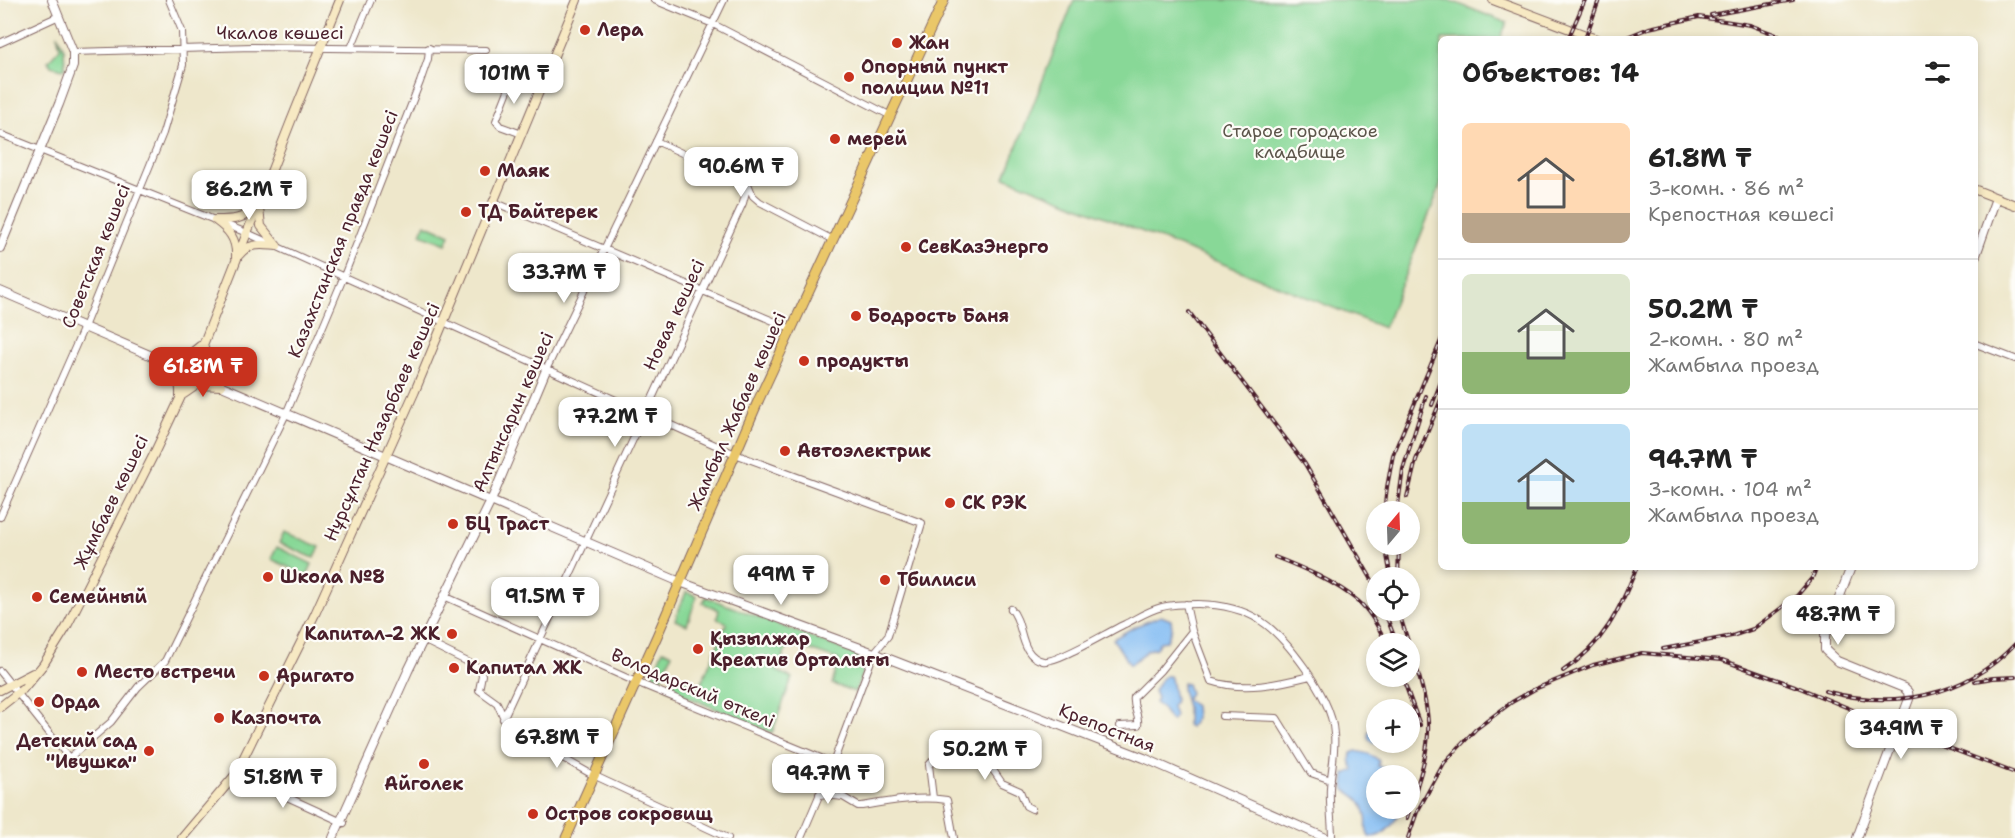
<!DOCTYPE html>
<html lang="ru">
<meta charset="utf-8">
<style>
body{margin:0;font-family:"Shantell Sans",sans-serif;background:#f2f2f2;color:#222;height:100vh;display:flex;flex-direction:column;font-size:22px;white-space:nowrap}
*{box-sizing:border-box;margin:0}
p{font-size:20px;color:#767676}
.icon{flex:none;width:33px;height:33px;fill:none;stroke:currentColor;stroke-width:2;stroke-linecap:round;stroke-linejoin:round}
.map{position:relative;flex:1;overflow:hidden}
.side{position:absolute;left:1438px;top:36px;width:540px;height:534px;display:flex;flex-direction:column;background:#fff;border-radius:9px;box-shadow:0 3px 9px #0003}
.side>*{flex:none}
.needle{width:39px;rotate:19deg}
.controls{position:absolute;left:1366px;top:501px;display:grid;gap:12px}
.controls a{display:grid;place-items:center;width:54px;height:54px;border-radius:50%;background:#fff;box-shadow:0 3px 9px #0003;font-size:30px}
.price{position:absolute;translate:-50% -51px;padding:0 14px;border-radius:12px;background:#fff;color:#222;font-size:20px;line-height:39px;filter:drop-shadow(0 2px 3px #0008)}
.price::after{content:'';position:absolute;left:50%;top:36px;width:18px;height:14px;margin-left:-9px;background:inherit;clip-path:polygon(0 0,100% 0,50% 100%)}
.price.selected{background:#c8321e;color:#fff}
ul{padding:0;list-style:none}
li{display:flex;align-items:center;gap:18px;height:150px;padding:0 24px}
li+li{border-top:2px solid #e0e0e0}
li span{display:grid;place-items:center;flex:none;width:168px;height:120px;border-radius:9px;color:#555}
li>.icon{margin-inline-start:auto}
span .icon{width:72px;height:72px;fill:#fffc;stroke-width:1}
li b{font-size:26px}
h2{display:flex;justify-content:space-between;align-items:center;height:72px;padding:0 24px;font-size:26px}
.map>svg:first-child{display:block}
</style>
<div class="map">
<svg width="2015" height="838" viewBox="0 0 2015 838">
<rect width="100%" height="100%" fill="#fdfcf7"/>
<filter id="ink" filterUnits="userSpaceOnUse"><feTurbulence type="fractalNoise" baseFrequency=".0167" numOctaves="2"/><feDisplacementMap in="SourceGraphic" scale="12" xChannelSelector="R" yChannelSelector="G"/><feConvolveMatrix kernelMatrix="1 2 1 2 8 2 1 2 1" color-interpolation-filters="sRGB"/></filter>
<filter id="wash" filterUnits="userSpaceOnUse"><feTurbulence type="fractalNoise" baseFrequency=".008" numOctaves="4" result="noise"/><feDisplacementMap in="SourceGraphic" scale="24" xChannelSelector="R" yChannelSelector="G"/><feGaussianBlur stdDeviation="1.35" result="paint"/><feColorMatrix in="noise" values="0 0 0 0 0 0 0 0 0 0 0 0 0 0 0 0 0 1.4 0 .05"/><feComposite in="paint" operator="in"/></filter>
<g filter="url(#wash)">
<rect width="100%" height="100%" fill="#eee7cb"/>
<path fill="#88d897" stroke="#697c61" stroke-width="1.5" d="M1074,0h375l58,23 -7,16h-58l-1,145 -57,144 -379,-151z
M57,34l7,15 1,19 -2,1 -12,-3 -3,-5 12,-13z
M425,224l25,11 -4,9 -25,-10z
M284,532l36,15 -6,11 -35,-15z
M277,547l35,17 -5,12 -36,-17z
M686,592l11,4 -10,29 -12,-5z
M706,597l162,62 -13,33 -23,-8 7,-24 -50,-17 -12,28 15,7 -20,55 -105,-45 6,-14 27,12 27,-63 -10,-5 2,-8 -16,-7z
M663,650l9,4 -12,28 -9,-4z"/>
<path fill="#81bbf3" stroke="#666d8f" stroke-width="1.5" d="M1161,616l10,4 1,8 -5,13 -7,1 -4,6 -8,2 -18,15 -17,-26 21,-12z
M1165,676h5l1,2 4,22 -3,7 3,9 -2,4h-3l-9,-13 -6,-4 2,-5 -3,-7 5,-9z
M1183,683l4,1 3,9 -4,6 9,7 1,12 -6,9 -3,-2v-18l-5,-17z
M1377,723v19l17,1v1l-15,1 -10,-5c-3,-7 2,-14 8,-17z
M1356,751c9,2 17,3 23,10l-1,5 22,7 1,2 -24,1v32l23,1c-4,13 -15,29 -31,28 -5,-8 -1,-12 -3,-20 -2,-14 -8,-20 -21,-27l-1,-5 1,-11 9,-4 -4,-10 1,-7z"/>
</g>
<g filter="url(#ink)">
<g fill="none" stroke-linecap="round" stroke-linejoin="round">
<g stroke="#836563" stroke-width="8">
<path id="minor" d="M654,0l59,24 178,92
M0,43l59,-27
M351,48l20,-48
M73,52l179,-5 234,3
M515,73l-19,48 4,5 22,8
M0,134l247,99 488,221 187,69 -34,113 -14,17 -41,110 -32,75
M656,141l92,43 5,12 7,6 73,38
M494,202l298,127
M1976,344l39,15
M546,370l178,-370
M0,517l84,-190 79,-194 20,-68 -1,-34 -13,-31
M444,596l192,86 197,81
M1186,604l6,27 19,50c33,11 67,3 99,-5
M1011,609c14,15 7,46 32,52 13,3 66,-30 82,-37 12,-6 24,-14 37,-17 11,-3 24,-3 36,-3 54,1 77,22 107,64 13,19 28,43 29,66 2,18 -3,36 -4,54 -1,17 2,34 2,50
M423,640l57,28 2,7 -3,15 18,13 11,24 83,47 137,64
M0,671l69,87 42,-36 27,-35 27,-26 121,-247 58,-138 76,-194 8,-23 1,-11
M1222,716l55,2 34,55 20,7
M503,719l240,-516 5,-19
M1120,726l18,-1c2,-9 -6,-18 -4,-28l26,-26 32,-40
M239,767l24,19 81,37
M819,794l24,3 15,9h4c29,-5 56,-10 85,-6l7,38
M933,798l-4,-33 7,-8 14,-5 18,2 18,6 16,23 18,8 6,15 6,3"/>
</g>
<g stroke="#836563" stroke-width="10">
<path id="tertiary" d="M0,248l59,-144 14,-38v-14l-21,-52
M1976,255l20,-57
M0,291l680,291 194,71 270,105 182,80
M1851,567l-26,68v15l12,11 67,27 4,4 1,7 -52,139
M333,838l75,-167 83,-170 55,-131"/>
</g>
<g stroke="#836563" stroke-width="10">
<path id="secondary" d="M1493,0l103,39
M1976,190l39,15
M259,208l2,18 16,20
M215,220c17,0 29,0 40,-13
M215,220c14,10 22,19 21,37
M239,255c10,-13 23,-10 38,-9
M204,347l2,20 15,19
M161,360l23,-1 16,-13
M161,360c12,10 20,18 19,36
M184,394l13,-9 24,1
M0,690l33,-17
M0,707l23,-18 20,-24 23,-37 87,-172 39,-83 99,-252 49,-121
M182,838l53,-63 80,-161 100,-223 162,-391"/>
</g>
<g stroke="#836563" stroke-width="11">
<path id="primary" d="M566,838l91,-202 102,-237 185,-399"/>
</g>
<use href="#minor" stroke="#fff" stroke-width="6"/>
<use href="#tertiary" stroke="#fff" stroke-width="8"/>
<use href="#secondary" stroke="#f7e9c3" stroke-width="8"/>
<use href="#primary" stroke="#eac769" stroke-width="9"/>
<g stroke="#4a1f2b" stroke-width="4">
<path id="rail" d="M1711,15l82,-15
M1568,39l17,-39
M1585,39l14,-39
M1622,39l27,-11 50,-11 51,8 37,14
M1189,312l116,152 67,116 5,12
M1432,405l10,-26
M1407,497l9,-37 26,-63
M1384,512l3,-25 6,-32 49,-117
M1397,512l6,-43 23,-73
M1385,544l6,34
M1275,557c28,11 59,24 83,44 13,11 21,28 29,43
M1398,578l1,-34
M1384,610l13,34
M1398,610l11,34
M1663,649l69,-13 21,-7 43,-32 16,-19 5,-11
M1563,671c41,-27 56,-60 74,-104
M1402,676l18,49
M1975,681l18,-3 22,-1
M1825,691c69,19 140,6 190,-47
M1407,818c9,-31 23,-64 21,-97 -2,-25 -10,-50 -18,-73
M1408,838l9,-26 27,-49 32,-34 36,-27 23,-13 58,-24 49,-12 80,7 73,26 104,43 116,44"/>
</g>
<use href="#rail" stroke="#fdfcf7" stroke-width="1.5" stroke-dasharray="4.5" stroke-linecap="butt"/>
</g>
</g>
<g fill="#c8321e" stroke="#fdfcf7" stroke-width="2">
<circle cx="585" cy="30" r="6"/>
<circle cx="897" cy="43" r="6"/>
<circle cx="849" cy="77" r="6"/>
<circle cx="835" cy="139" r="6"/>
<circle cx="485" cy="171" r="6"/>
<circle cx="466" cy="212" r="6"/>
<circle cx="906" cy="247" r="6"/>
<circle cx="856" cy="316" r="6"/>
<circle cx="804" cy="361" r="6"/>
<circle cx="785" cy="451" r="6"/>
<circle cx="950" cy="503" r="6"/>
<circle cx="453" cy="524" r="6"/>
<circle cx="268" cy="577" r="6"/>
<circle cx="885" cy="580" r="6"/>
<circle cx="37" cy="597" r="6"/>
<circle cx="452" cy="634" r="6"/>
<circle cx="698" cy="649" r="6"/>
<circle cx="454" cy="668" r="6"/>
<circle cx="82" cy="672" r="6"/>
<circle cx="264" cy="676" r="6"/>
<circle cx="39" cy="702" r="6"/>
<circle cx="219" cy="718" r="6"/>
<circle cx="149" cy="751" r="6"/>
<circle cx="424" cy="764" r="6"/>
<circle cx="533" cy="814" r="6"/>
</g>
<g text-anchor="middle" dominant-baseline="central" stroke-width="4.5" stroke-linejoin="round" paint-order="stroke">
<g font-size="18" font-weight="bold" fill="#4a1f2b" stroke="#fdfcf7" text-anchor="start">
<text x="597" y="30">Лера</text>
<text x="909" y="43">Жан</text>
<text x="861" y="67">Опорный пункт<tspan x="861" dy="21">полиции №11</tspan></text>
<text x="847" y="139">мерей</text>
<text x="497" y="171">Маяк</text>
<text x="478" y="212">ТД Байтерек</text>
<text x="918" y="247">СевКазЭнерго</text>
<text x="868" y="316">Бодрость Баня</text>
<text x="816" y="361">продукты</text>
<text x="797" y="451">Автоэлектрик</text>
<text x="962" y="503">СК РЭК</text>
<text x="465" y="524">БЦ Траст</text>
<text x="280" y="577">Школа №8</text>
<text x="897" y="580">Тбилиси</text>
<text x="49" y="597">Семейный</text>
<text x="440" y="634" text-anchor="end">Капитал-2 ЖК</text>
<text x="710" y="639">Қызылжар<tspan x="710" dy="21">Креатив Орталығы</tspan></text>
<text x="466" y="668">Капитал ЖК</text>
<text x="94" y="672">Место встречи</text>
<text x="276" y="676">Аригато</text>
<text x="51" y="702">Орда</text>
<text x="231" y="718">Казпочта</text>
<text x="137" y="741" text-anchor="end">Детский сад<tspan x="137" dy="21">"Ивушка"</tspan></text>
<text x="424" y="784" text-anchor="middle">Айголек</text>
<text x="545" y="814">Остров сокровищ</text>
</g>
<g font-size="18" fill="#4a1f2b" stroke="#fdfcf7">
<text x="280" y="33">Чкалов көшесі</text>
<text transform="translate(343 234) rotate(-68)">Казахстанская правда көшесі</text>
<text transform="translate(96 256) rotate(-68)">Советская көшесі</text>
<text transform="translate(674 315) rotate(-65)">Новая көшесі</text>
<text transform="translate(737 411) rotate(-66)">Жамбыл Жабаев көшесі</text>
<text transform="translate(513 412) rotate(-66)">Алтынсарин көшесі</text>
<text transform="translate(382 422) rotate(-66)">Нұрсұлтан Назарбаев көшесі</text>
<text transform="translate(111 502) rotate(-64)">Жұмбаев көшесі</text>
<text transform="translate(693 688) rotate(23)">Володарский өткелі</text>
<text transform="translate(1107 728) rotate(22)">Крепостная</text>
</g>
<g font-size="18" fill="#5d564b" stroke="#fdfcf7">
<text x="1300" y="131">Старое городское<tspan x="1300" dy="21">кладбище</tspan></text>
</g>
</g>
</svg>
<div class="controls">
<a><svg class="needle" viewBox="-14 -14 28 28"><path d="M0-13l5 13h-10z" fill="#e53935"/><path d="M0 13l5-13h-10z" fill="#767676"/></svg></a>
<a><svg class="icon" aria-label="locate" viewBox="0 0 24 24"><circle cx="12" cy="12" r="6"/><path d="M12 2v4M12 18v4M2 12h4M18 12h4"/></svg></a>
<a><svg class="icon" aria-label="layers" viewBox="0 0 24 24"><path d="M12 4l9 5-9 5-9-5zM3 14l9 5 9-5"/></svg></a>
<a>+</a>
<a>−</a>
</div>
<b class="price" style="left:514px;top:105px">101M ₸</b>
<b class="price" style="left:741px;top:198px">90.6M ₸</b>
<b class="price" style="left:249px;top:221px">86.2M ₸</b>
<b class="price" style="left:564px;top:304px">33.7M ₸</b>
<b class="price selected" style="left:203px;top:398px">61.8M ₸</b>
<b class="price" style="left:615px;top:448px">77.2M ₸</b>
<b class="price" style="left:781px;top:606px">49M ₸</b>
<b class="price" style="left:545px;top:628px">91.5M ₸</b>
<b class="price" style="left:1838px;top:646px">48.7M ₸</b>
<b class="price" style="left:1901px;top:760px">34.9M ₸</b>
<b class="price" style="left:557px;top:769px">67.8M ₸</b>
<b class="price" style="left:985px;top:781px">50.2M ₸</b>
<b class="price" style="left:828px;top:805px">94.7M ₸</b>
<b class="price" style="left:283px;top:809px">51.8M ₸</b>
<section class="side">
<h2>Объектов: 14<svg class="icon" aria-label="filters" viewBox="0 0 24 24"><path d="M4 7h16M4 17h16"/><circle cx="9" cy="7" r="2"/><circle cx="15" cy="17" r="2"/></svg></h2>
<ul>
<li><span style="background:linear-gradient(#ffd9b3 75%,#b9a48a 0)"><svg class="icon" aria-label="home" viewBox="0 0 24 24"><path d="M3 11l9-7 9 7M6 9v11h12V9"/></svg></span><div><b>61.8M ₸</b><p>3-комн. · 86 m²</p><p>Крепостная көшесі</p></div></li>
<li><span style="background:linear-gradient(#dfe7d0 65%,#8fb573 0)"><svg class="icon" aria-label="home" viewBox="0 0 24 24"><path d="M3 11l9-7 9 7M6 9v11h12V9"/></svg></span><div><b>50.2M ₸</b><p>2-комн. · 80 m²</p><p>Жамбыла проезд</p></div></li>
<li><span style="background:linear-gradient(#bfe0f5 65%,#8fb573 0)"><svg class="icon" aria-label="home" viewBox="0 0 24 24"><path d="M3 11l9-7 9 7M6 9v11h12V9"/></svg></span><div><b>94.7M ₸</b><p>3-комн. · 104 m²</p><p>Жамбыла проезд</p></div></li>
</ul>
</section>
</div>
